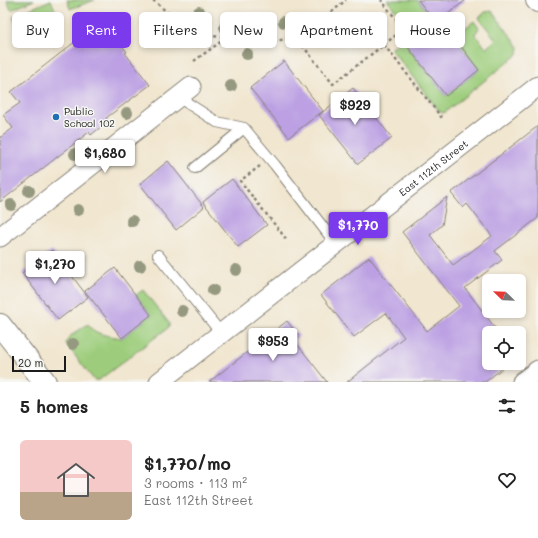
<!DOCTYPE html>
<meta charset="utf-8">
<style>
body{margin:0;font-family:Mali,sans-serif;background:#f2f2f2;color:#222;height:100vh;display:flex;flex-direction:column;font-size:15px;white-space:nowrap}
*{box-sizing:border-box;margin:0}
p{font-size:13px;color:#767676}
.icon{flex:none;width:22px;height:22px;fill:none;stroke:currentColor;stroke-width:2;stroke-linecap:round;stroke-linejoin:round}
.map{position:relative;height:382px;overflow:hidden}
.side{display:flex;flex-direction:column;background:#fff;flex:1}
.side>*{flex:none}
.guide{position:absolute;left:12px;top:12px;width:514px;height:36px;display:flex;gap:8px}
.needle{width:26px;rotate:293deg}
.controls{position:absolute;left:482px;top:274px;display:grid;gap:8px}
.controls a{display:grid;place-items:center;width:44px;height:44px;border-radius:6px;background:#fff;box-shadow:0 2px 6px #0003;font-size:20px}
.scale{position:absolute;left:12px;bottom:10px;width:54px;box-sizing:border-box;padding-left:4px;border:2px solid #1c1c1c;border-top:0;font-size:11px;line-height:14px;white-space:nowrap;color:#1c1c1c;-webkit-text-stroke:3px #f6f6f2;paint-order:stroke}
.price{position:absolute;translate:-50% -34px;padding:0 9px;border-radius:4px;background:#fff;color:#222;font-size:13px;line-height:26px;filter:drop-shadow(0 1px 2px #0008)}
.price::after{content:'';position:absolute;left:50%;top:24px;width:12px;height:9px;margin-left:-6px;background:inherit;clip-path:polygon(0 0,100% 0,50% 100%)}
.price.active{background:#7c3aed;color:#fff}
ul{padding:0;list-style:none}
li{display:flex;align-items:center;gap:12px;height:100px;padding:0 20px}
li span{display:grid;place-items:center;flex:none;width:112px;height:80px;border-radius:6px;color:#555}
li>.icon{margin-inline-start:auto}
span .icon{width:48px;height:48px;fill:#fffc;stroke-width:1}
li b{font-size:17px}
h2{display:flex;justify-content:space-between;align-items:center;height:48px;padding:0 20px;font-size:17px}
.pill{padding:0 14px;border-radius:6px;background:#fff;box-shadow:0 2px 6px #0003;font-size:14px;line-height:36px}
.pill.active{background:#7c3aed;color:#fff}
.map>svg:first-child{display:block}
</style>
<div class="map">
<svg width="538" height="382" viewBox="0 0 538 382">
<rect width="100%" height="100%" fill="#f6f6f2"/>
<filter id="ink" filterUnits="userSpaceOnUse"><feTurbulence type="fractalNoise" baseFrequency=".025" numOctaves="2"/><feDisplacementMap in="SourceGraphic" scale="8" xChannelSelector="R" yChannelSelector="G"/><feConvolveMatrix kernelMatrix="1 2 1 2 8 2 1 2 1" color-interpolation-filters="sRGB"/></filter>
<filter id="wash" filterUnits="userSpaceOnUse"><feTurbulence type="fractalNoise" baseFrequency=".012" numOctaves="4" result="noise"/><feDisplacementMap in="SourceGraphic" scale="16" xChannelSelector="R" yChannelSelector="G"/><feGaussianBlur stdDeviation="0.9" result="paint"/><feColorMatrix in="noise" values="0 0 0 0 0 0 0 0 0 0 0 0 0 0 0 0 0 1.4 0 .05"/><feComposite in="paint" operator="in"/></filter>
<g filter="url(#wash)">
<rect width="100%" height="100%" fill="#f1e6cf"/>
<path fill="#9dcd7b" stroke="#5c744c" d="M7,0h27l-23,10z
M51,0l11,27 -38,15 -11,-26z
M67,0h28l-25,9z
M387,0h31l18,24 -29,23 39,49 33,-26 -25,-33 20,-16 5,7 -4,6 11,14 10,-8 -17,-22 6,-6 7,-1 27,36 -1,7 -74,59 -4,-1 -49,-63 21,-18z
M143,290l26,33v4l-70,53h-5l-28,-36 3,-7 19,-13c5,11 23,12 34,14l29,-23 -15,-20z"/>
<g id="blocks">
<path fill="#bca0e3" d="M418,0h48l-30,23z
M441,20l38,50 -33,26 -39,-50z
M90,30l7,12 14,-11 16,21 -2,1 25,32 -44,33 2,3 -17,14 -2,-3 -89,70v-64l13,-10 -10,-13 17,-12 -9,-11z
M284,61l39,50 -34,26 -39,-49z
M353,88l39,50 -34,26 -39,-49z
M538,126v92l-43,33 7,9 -37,28 34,45h-10v30h20l-24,19h-138l57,-45 -18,-24 -32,24 -33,-42 48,-38 58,74 32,-25 -57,-74 45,-35 -5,28 -12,10 23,30 39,-29 -25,-32 -4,4 -12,-15z
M168,161l36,46 -28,23 -36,-46z
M232,179l35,46 -29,22 -35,-45z
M52,250l36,47 -30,23 -36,-47z
M115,268l36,47 -29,23 -37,-47z
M287,321l12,15 -5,4 33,42h-118z"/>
</g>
</g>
<g filter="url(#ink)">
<use href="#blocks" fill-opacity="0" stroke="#868176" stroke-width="1"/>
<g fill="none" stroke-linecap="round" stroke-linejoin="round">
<g stroke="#868176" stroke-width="12">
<path id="service" d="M178,97l39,25 27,6 31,37 61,79
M195,168l49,-40
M158,255l63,78"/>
</g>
<g stroke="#868176" stroke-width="21">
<g id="minor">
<path d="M0,237l191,-150"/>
<path id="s1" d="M159,382l379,-296"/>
<path d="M522,382l16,-12"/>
</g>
</g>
<g stroke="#868176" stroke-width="24">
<path id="primary" d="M537,0l1,1
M0,325l45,57"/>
</g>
<path stroke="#868176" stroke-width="2.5" stroke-dasharray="3 3" stroke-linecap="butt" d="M153,0l22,19 36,17 63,6 21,-6 18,-8 33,-28
M295,36l38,48 71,-55 -23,-29
M384,45l58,73
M194,61l32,-23
M260,166l-20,15 47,59"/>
<use href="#service" stroke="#fff" stroke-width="10"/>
<use href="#minor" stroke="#fff" stroke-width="19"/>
<use href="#primary" stroke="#fff" stroke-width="22"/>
</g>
<g fill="#95997f">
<circle cx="199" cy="12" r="6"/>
<circle cx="284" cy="22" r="6"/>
<circle cx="253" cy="26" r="6"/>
<circle cx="225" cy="27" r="6"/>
<circle cx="247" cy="54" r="6"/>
<circle cx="231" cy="86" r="6"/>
<circle cx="127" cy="113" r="6"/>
<circle cx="75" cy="154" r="6"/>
<circle cx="29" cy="191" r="6"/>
<circle cx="11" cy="205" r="6"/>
<circle cx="78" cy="210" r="6"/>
<circle cx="132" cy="221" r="6"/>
<circle cx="140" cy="266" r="6"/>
<circle cx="236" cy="270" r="6"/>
<circle cx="213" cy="290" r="6"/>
<circle cx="182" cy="311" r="6"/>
<circle cx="73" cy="344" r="6"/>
</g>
</g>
<circle fill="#1f6fb2" stroke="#f6f6f2" stroke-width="1.5" cx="56" cy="117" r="4"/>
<g text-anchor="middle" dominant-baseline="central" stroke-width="3" stroke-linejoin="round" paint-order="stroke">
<g font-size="10" fill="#1c1c1c" stroke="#f6f6f2" text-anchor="start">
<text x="64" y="111">Public<tspan x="64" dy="12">School 102</tspan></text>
</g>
<g font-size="10" fill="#1c1c1c" stroke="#f6f6f2">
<text stroke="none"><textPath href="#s1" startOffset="348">East 112th Street</textPath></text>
</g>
</g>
</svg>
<div class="controls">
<a><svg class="needle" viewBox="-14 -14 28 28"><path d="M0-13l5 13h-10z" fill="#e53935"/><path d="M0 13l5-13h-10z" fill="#767676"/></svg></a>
<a><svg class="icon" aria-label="locate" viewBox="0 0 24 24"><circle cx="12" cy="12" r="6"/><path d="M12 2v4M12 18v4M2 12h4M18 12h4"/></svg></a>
</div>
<div class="scale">20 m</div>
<b class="price" style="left:355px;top:126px">$929</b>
<b class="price" style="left:105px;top:174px">$1,680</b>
<b class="price active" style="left:358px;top:246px">$1,770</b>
<b class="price" style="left:55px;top:285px">$1,270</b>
<b class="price" style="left:273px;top:362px">$953</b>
<div class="guide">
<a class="pill">Buy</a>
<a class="pill active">Rent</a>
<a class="pill">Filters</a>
<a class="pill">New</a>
<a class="pill">Apartment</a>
<a class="pill">House</a>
</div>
</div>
<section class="side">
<h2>5 homes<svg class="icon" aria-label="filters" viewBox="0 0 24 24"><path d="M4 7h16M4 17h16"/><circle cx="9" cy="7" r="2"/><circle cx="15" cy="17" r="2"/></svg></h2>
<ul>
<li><span style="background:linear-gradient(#f6c9c9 65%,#b9a48a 0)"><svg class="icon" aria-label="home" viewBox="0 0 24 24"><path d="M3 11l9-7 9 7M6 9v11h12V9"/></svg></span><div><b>$1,770/mo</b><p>3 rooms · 113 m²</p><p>East 112th Street</p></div><svg class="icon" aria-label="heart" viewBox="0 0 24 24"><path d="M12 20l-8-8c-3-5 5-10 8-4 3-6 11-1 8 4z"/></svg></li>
</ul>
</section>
